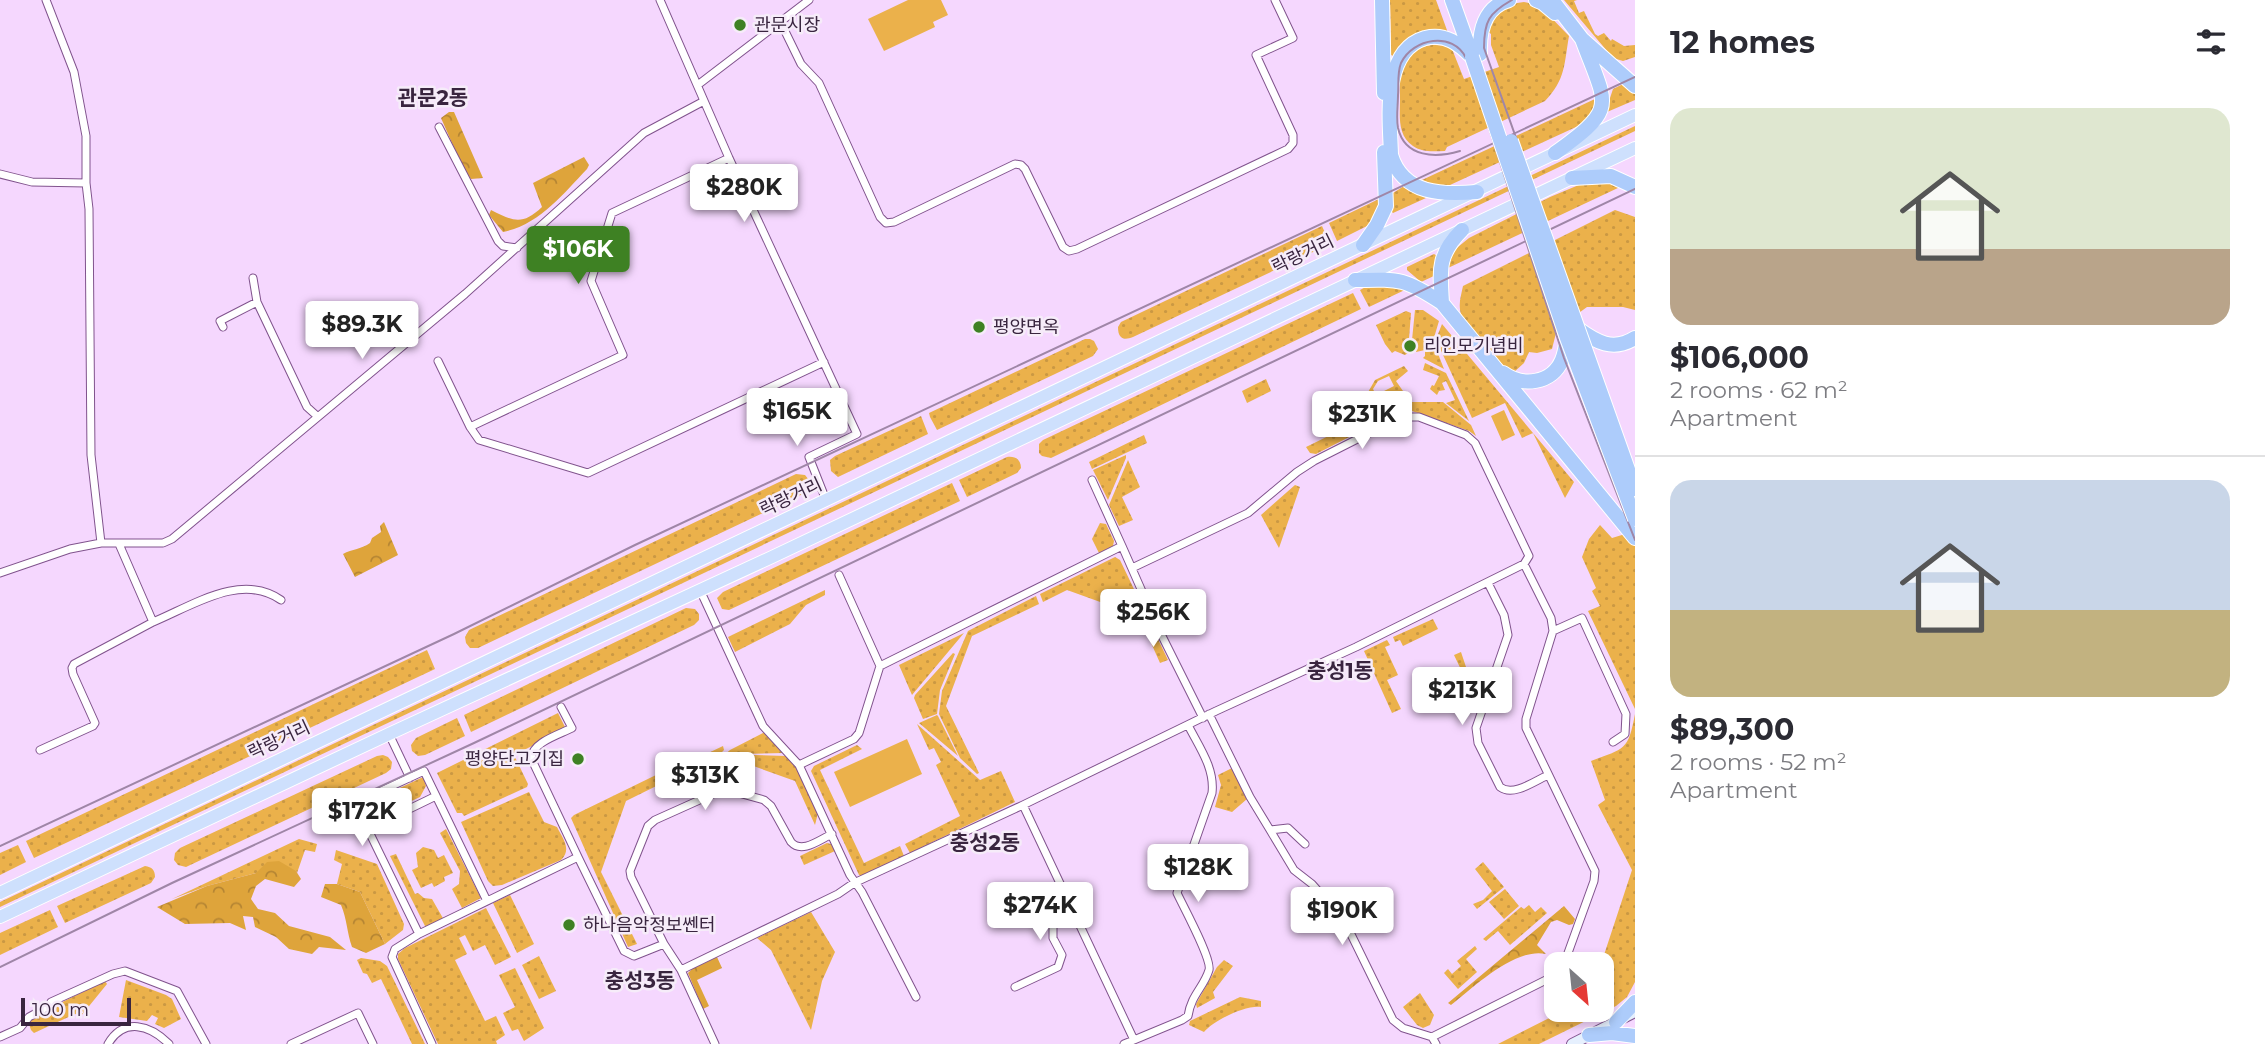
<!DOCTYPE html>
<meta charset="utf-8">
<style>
body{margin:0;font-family:Montserrat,"Noto Sans KR",sans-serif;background:#f7f7f7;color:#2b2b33;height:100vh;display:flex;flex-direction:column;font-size:26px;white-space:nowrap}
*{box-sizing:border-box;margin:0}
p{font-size:23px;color:#7c7c81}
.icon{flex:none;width:38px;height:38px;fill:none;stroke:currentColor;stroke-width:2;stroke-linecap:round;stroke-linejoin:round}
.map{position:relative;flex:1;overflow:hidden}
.sheet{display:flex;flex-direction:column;background:#fff;width:630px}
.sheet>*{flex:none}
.needle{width:46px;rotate:153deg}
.buttons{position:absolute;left:1544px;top:952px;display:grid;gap:14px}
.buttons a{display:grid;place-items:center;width:70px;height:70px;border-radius:14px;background:#fff;box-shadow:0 4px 10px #0003;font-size:35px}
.scale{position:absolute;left:21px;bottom:18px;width:110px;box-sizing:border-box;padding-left:7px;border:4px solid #39253f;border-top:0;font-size:19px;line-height:24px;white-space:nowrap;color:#39253f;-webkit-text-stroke:5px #f6ecf9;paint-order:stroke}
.price{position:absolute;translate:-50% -60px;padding:0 16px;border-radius:7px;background:#fff;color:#222;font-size:23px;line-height:46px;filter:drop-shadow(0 2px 4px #0008)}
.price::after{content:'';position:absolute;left:50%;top:42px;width:21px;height:16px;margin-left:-10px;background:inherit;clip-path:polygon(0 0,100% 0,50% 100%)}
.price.active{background:#3e8123;color:#fff}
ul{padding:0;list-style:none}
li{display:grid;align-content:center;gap:14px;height:371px;padding:0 35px}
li+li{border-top:2px solid #e1e1e2}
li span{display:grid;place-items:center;height:217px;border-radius:21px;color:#555}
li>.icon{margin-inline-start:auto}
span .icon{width:126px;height:126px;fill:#fffc;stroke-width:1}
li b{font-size:30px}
h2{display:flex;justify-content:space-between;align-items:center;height:84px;padding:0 35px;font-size:30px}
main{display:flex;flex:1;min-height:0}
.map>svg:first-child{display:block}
</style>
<main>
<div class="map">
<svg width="1635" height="1044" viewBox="0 0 1635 1044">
<defs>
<pattern id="grass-dots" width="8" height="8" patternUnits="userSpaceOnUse" patternTransform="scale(1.75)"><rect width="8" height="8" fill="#ebb14b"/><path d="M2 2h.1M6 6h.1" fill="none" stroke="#ca9843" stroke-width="1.8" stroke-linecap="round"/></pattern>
<pattern id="forest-crowns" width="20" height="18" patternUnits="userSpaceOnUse" patternTransform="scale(1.75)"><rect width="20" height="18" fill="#dea43b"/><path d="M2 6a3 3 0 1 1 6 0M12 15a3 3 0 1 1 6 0" fill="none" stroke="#b58533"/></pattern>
</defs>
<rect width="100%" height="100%" fill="#f5d7fe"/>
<path fill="url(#grass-dots)" d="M1390,0h46l12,33c-30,-3 -36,0 -55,23l-2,-1z
M1564,0h13l-3,1 5,12 5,-2 11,23 3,2 6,-3 7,8 1,-2 12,7 11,-1v12l-12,4 -10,-3z
M1524,2l15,3 30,31c-5,28 -3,43 -24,65l-98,46 -2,4c-11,0 -22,2 -32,-5 -16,-11 -13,-30 -13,-46 0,-9 -1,-19 1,-28 5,-24 31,-33 51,-23l12,30 35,-12 -8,-22v-11l-4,-3c8,-17 18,-27 37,-29z
M1623,84l12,6v10l-28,12 -1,-2 7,-21z
M1597,98l1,3 -11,19 -11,7 -126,58 -13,1 -15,-6z
M1635,126v5l-1635,776v-5z
M1613,181l7,6 -172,81 5,-17 16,-13 81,-41 36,-15z
M1404,186l22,12 -33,15 -2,-2 2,-18z
M1381,198l1,3 -10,20 -5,5 -30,15 -8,-18z
M1615,210l20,7v93l-12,-3h-36l-30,22 -5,20 -15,4 -8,-1 -5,11 -11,10c-12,-8 -49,-46 -52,-59 -3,-10 0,-18 2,-28z
M1322,226l8,18 -197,93c-10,4 -15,1 -15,-10l3,-5z
M1434,254l3,2 -1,19 -15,7 -14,-12v-3z
M1375,282l34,6 -40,19 -9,-17z
M1353,293l8,16 -310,149 -9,-2 -3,-3v-9l4,-4z
M1415,310h8l16,11 -6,20 11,28 -21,-11 2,-2v-6l-9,2 1,-10 -5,-2z
M1406,311l5,2 -2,26 -4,1 -2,9 5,4 -3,2 -10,-4 -3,2 -7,-9 -9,-19z
M1442,324l132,158 -9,16 -32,-65 -11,5 -17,-35 -33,15 -34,-74v-10z
M1085,339h5l4,2 4,8 -5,7 -156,74 -7,-13 -1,-4z
M1425,363l21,10 23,48 -23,-18 9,-3 -9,-19 -4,2 3,7 -6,1 -2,4 -7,-6 2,-4 2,1 5,-10 -16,-6z
M1404,366l4,5 -12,10 7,10 4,1 -23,4 -2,-4 12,-6 -5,-10 -11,5 -5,8 3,6 5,-2 3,5 -21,3 12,-21z
M1266,379l5,12 -24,12 -5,-12z
M1397,402h46l28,23 5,11 -7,-5 -57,-20 -9,1 -33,16 -3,-9 22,-8 -2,-4 5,2 2,-2 -1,-3z
M921,416l7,18 -90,43 -7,-6 -1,-11 5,-4z
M1355,423l4,9 -43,22 -6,-1 -4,-6z
M1144,435l3,8 -55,26 -3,-7z
M1126,455v3l-18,42 -15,-30z
M1007,457c8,-1 14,2 14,11l-4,5 -50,24 -8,-17z
M1128,460l12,27 -18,10 11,23 -14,6 -10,-21z
M796,474l9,1 4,5 1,6 -5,7 -327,155h-8l-4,-5 -1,-6 4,-7z
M952,483l8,18 -231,109 -7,-1 -5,-11 6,-6z
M1295,485l5,2 -21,61 -18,-33z
M1100,523l6,1 8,17 -1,5 -14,7 -7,-14z
M1600,525l12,13 23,-7v178l-47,-98 12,-5 -8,-15 4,-3 -14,-31 7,-18z
M1115,557l5,3 48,100 -8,3 -21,-47 -72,-26 -24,12 -3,-8z
M825,590v5l-19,10 -16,19 -55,28 -7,-15z
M1036,596l3,8 -67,32 -26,70 33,67 -2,1 -17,-16 -21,-44 3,-23 26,-60z
M686,608l9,1 4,5v6l-5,5 -223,107 -7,-17z
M1433,619l5,10 -35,17 -3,-6 -5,2 -2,-5z
M964,633l-52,62 -13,-30z
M1387,640l3,5 -5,2 13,28 -11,5 14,29 -9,4 -28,-62z
M427,650l8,19 -401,189 -8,-17z
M1461,652l7,21 14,3 2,-3 7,3 -10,28 -4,-1 -23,-48z
M953,653l2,1 -15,36 -3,24 -14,5 -9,-21 1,-3z
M558,713l8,16 -52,26 14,29 -1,3 -63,29 -2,-3h-5l-20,-40z
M1635,714v268l-8,15 -11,9 -77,38h-41l67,-34h36v-46l31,-94 -34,-65 7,-5 -14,-39c34,-13 37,-10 44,-47z
M937,715l1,1 20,40 -39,-33z
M457,718l8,18 -40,19 -7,1 -6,-5 -1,-6 5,-7z
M917,724l63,56 21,-9 14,31 -105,51 -5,-9 55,-28 -24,-51 5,-3 -7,-14 -5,2z
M765,732l19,21 -45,1 -11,3 -5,-1 7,-6z
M857,745l5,4 -42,21 44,93 36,-17 4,10 -43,20 -2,-1 -48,-104 3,-5z
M723,746l1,4 -5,5 -93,46 -25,71 36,72 -9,3 -57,-129 3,-3 82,-40h6z
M383,755l5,2 4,5 -1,7 -5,4 -200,94 -8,-2 -4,-5 1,-7 5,-5 197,-92z
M753,755l33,1 10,11 22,46 -3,12 -20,-44 -64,-23z
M1232,768l15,31 -15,13 -17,-5 6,-22 -3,-10z
M423,777l3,9 -6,11 -36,17 -8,1 -7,-4 -3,-7z
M529,792l15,30 13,5c6,12 15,22 4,33l-59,25 -9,1 -5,-5 -27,-59z
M446,829l35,69 -19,10 -10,-19 7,-5 1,-13 -20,-38z
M299,839l18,5 -2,8 -10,-2 -8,23 -1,-2 -40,2 -49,13 -35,13z
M827,843l4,1 4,7 -31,14 -4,-9z
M18,845l8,17 -26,13v-22z
M423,847l11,3 4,8 6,-3 9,18 -9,4 1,4 -11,6 -2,-4 -11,5 -9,-18 6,-3 -2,-14z
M336,850l41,14 27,60 -1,6 -18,14 -25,-52 -23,-8 5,-20 -8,-4z
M396,854l19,40 3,-1 6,5 8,1 12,21 -18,8 -36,-72z
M1483,862l21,25 -27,22 -4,-5 10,-4 9,-9 -17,-22z
M145,866c7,1 10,4 10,11l-4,6 -86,40 -8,-17z
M1505,889l14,17 -15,13 -15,-17z
M510,895l24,49 -17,9 -24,-50z
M1529,905l6,7 6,-5 6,6 -37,32 -12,-14 -12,10 -3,-2 38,-32 3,2z
M486,908l25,49 -16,8 -10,-20 -12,6 -8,-16 -6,3 8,16 -12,6 30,61 11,-5 9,19 -9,6 1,3h-59l-40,-85v-5l7,-6z
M50,910l8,17 -58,28v-22z
M811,912l24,40 -13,29 -11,49 -40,-80 -14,-12z
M1475,946l2,3 -11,10 11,13 -19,17 -14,-16 4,-4 4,5 9,-8 -4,-5z
M539,956l17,35 -17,8 -17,-34z
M361,958l19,3 7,5 38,78h-13l-31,-65 -9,4 -5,-9 -4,-1 -6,-13z
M1224,960l9,6 -20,26 2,6 -18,10 -1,-4 21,-37z
M515,968l29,60 -20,13 -6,-12 -6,2 -9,-18 12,-6 -16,-32z
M126,980l40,15 6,4 9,20 -17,9 -9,-4 3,-6 -6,-3 -5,6 -28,-4z
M105,981l2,3 -26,32 -6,-2 -41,19 -3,-3 -2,-6 3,-7z
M1420,993l14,22 -4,10 -7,3 -6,-3 -14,-18z
M1240,997l21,4v6c-15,-2 -47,13 -57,25l-15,-7 1,-4z"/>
<path fill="url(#forest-crowns)" d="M449,112h5l29,66 -12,1 -8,-11 -22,-50z
M584,157l5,8 -2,4c-24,25 -48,56 -84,63l-14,-17 2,-5c22,11 31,16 51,-3l-9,-24z
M384,522l14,33 -43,22 -12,-23c9,-5 19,-5 27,-11l2,-5 9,-6 -1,-6z
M279,861l17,10 5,8 -7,8 -29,-8 -9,7 -5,13 7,10 17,4 14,13 41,11 16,13 -27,-3 -7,7 -23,-5 -13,-12 -21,-10 -2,-10 -10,-1 3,14 -16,-7 -45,1 -28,-17 50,-21 49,-13 11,-11z
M325,884h12l23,8 25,52 -19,9 -14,-6c-5,-14 -5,-28 -11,-42l-20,-8z
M1564,906l11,13 -2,5 -4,1 -12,-5 -6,2 -14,23 9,9c-31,-7 -72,33 -95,51l-3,-2z
M717,957l5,11 -25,12 12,26 -6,3 -15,-36 4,-4z"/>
<path fill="#ebb14b" d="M908,0h33l7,15 -15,7 2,5 -51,24 -16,-32z
M1504,410l11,25 -13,6 -11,-25z
M907,739l15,35 -72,33 -16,-35z"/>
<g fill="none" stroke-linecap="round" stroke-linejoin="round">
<g stroke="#80538d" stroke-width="9">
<path id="street" d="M46,0l28,72 12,64v47l3,26 2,246 10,88
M660,0l69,158 128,276 -48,23 17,43
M780,21l21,43 18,19 61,134 6,6 8,-1 121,-58 6,1 4,4 38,78 6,4 8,-2 211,-100 5,-6v-8l-37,-80 37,-17 -18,-38
M699,84l110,-84
M439,127l59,114 5,5 14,2
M0,174l32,8 54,1
M253,278l4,24 50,105 10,9
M223,327l-3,-6 37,-19
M438,361l32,66 9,13 109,33 236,-111
M470,427l153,-72 -32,-74 21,-68 117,-55
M1092,480l30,66
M119,544l34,78c39,-16 88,-50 128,-22
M1524,564l27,54 2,13 -27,88v9l69,143 -1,10 -30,83
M0,573l70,-24 31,-6h62l9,-4 293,-245 179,-161 60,-32
M839,575l41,91
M1488,583l16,32 4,20 -32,93 2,15 22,44c13,10 35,-6 48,-12
M700,590l63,136 36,39 51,110 12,17 54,105
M1553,631l29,-13 44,96 -1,20 -12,8
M1209,714l41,83 20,33 18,-2 17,16
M389,734l21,44
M40,750l53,-24 2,-3 -22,-49 -1,-6 2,-4 79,-42
M799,765l55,-26 5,-6 21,-67 242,-120 37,84 44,88
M1023,805l111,235 -10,4
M368,829l68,-33
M1270,830l24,40 18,14 32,36 49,100 10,8 29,9 4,7
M578,857l46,94 10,5 30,-12 17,26 157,-76 16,-11 169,-78 193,-94 140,-64 168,-83 5,-8 -54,-113 -9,-8 -47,-18h-18l-87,44 -17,11 -49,41 -116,55
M419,934l159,-77 -47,-99c2,-16 27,-23 41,-30l-11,-21
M664,944l-33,-67 -1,-6 18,-45 7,-6 69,-31 40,11 7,6 20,36c11,12 28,-2 41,-8
M681,970l34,74
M1015,987l43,-20 4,-12 -9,-17v-14l22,-10
M0,1037l20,-9 9,-11 20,-11 2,-4 62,-28 12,-3 52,20 29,53
M1432,1037l124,-62
M1134,1040l48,-20 6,-4c3,-21 16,-29 21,-46 3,-11 -26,-64 -32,-77l35,-100c3,-25 -13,-46 -24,-68
M108,1044c16,-27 42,-19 61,0
M291,1044l67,-31 15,31
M432,1044l-40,-87 3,-8 24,-15 -64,-131 69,-32 63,130"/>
</g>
<g stroke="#80538d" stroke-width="12">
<path id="secondary" d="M1572,1044l63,-32"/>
</g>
<g stroke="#fff" stroke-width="14">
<path id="primary" d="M0,893l1635,-778
M0,917l389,-183 383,-177 863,-409"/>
</g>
<g stroke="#fff" stroke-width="16">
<path id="highway" d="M1382,0l2,93
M1452,0l19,53
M1536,0l7,3 12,10
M1552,0l30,39 53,47
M1480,54c-1,-22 4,-47 29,-54
M1472,57c-13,-13 -26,-24 -47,-19 -44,13 -35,82 -34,117 12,40 52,40 86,37
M1555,153c64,-46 52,-46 27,-114
M1572,178l39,-2 24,11
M1363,245l14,-20 9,-19 -2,-54
M1355,280c45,-1 49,-2 87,23l193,235
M1442,303c-2,-33 -5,-48 20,-73
M1577,328c19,14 36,24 58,10
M1503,373c19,14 49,11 59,-13 3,-7 4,-15 5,-22
M1616,1022l19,-20
M1589,1035l23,-2 23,3"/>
</g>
<use href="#street" stroke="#fff" stroke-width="7"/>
<use href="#secondary" stroke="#e6f0fe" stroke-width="10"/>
<use href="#primary" stroke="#cee0fd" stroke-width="12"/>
<use href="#highway" stroke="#adccfb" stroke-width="14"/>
<path stroke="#9f86a7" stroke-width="2" d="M1512,0c-23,13 -28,21 -28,48l151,423
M1460,151c-24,7 -55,7 -62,-23 -2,-10 0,-22 0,-33 1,-10 -1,-22 3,-32 12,-25 52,-32 65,-5l98,300 71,182
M0,846l454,-212 181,-89 1000,-468
M0,967l172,-84 302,-140 1161,-554"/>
<g stroke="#fff" stroke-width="16" stroke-linecap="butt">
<path id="highway-bridge" d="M1472,57l95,281 68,181
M1511,141l124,348"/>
</g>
<use href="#highway-bridge" stroke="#adccfb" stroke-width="14"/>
</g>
<g fill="#3e8123" stroke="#f6ecf9" stroke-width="2.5">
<circle cx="740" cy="25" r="7"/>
<circle cx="979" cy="327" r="7"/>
<circle cx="1410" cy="346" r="7"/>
<circle cx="578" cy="759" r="7"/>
<circle cx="569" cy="925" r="7"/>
</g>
<g text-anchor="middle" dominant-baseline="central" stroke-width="5" stroke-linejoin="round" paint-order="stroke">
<g font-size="18" fill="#39253f" stroke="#f6ecf9" text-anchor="start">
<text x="754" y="25">관문시장</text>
<text x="993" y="327">평양면옥</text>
<text x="1424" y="346">리인모기념비</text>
<text x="564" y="759" text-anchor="end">평양단고기집</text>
<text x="583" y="925">하나음악정보쎈터</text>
</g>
<g font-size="18" fill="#39253f" stroke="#f6ecf9">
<text transform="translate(1303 254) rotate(-26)">락랑거리</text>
<text transform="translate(791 497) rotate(-25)">락랑거리</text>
<text transform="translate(279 740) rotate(-25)">락랑거리</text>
</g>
<g font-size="21" font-weight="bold" fill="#39253f" stroke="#f6ecf9">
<text x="433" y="97">관문2동</text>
<text x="1340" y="670">충성1동</text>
<text x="985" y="842">충성2동</text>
<text x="640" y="980">충성3동</text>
</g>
</g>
</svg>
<div class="buttons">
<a><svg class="needle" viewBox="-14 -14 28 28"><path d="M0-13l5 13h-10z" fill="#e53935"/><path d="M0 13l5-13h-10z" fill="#7c7c81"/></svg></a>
</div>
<div class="scale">100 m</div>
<b class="price" style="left:744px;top:224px">$280K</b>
<b class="price active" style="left:578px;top:286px">$106K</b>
<b class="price" style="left:362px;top:361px">$89.3K</b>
<b class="price" style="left:797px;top:448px">$165K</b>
<b class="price" style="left:1362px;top:451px">$231K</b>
<b class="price" style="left:1153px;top:649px">$256K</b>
<b class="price" style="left:1462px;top:727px">$213K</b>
<b class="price" style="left:705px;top:812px">$313K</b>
<b class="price" style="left:362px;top:848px">$172K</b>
<b class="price" style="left:1198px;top:904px">$128K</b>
<b class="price" style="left:1040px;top:942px">$274K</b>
<b class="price" style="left:1342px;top:947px">$190K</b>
</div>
<section class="sheet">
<h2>12 homes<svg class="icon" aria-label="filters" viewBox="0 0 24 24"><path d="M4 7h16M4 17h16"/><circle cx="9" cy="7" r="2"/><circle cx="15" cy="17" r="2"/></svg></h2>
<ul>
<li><span style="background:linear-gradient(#dfe7d0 65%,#b9a48a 0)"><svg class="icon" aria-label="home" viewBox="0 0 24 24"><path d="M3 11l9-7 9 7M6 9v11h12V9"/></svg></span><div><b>$106,000</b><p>2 rooms · 62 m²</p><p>Apartment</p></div></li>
<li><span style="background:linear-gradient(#c9d6e8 60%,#c2b280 0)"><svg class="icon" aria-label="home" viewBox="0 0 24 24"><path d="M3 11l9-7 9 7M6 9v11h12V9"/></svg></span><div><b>$89,300</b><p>2 rooms · 52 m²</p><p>Apartment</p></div></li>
</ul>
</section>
</main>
